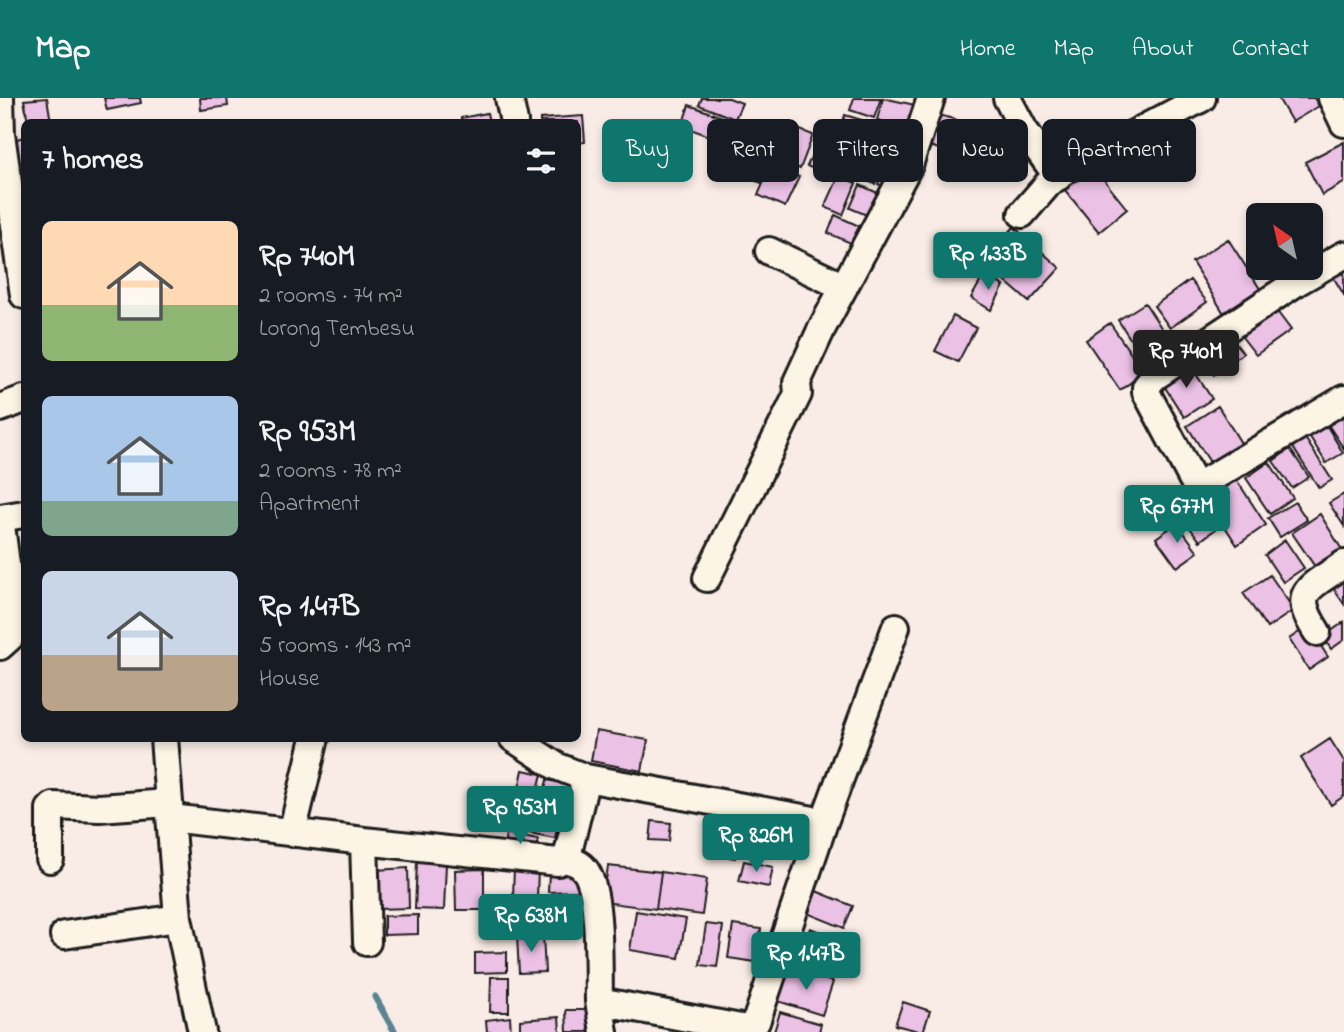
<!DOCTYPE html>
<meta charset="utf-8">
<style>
body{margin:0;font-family:"Indie Flower",sans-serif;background:#242831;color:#f1f3f6;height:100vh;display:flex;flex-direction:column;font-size:26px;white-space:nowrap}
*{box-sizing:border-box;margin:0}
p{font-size:23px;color:#9ea1a6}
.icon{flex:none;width:38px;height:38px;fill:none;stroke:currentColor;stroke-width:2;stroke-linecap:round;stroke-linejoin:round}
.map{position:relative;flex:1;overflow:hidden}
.sheet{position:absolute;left:21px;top:21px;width:560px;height:623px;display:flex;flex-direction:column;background:#171b24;border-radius:10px;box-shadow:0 4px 10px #0003}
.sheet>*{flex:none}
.top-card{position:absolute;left:602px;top:21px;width:637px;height:63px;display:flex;gap:14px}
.needle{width:46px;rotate:326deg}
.controls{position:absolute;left:1246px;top:105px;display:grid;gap:14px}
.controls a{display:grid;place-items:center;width:77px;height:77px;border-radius:10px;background:#171b24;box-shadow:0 4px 10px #0003;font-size:35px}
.price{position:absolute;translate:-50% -60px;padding:0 16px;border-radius:7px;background:#0f766e;color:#fff;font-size:23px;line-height:46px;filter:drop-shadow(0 2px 4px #0008)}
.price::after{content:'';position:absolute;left:50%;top:42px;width:21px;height:16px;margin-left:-10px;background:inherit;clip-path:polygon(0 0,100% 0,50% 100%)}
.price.on{background:#222;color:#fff}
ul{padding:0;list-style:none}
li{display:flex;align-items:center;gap:21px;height:175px;padding:0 21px}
li span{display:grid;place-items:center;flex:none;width:196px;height:140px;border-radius:10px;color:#555}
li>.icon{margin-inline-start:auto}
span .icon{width:84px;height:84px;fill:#fffc;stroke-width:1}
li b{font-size:30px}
h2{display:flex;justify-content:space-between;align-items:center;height:84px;padding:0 21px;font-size:30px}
.tag{padding:0 24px;border-radius:10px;background:#171b24;box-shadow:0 4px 10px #0003;font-size:24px;line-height:63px}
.tag.on{background:#0f766e;color:#fff}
header{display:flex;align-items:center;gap:42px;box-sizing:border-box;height:98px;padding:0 35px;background:#0f766e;color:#fff}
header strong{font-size:33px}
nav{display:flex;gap:38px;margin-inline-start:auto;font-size:24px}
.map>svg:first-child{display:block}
</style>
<header>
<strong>Map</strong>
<nav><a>Home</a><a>Map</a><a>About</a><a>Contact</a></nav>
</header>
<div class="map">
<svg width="1344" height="934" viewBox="0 0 1344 934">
<rect width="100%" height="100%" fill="#f9ebe5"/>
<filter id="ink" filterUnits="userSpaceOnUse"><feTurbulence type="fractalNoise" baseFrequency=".0143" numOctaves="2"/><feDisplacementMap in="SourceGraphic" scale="14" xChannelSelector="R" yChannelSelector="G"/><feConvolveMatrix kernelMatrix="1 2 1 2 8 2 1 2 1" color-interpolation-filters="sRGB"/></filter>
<g filter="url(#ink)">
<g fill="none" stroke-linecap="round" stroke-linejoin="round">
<path stroke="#5a8494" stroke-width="7" d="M375,899l20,35"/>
</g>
<path fill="#ecc1e6" stroke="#1c1c1c" stroke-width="2" d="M47,0l4,24h-23l-4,-22z
M104,0h36l1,5 -34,7z
M200,0h27l1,8 -27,4z
M702,0h27l13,5 -7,16 -36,-14z
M854,0h27l-7,20 -24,-8z
M883,0l32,7 -5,23 -33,-8z
M1278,0h36l5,8 -27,16z
M689,7l50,18 -8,21 -49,-18z
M929,14l48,14 -9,32 -48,-15z
M487,15l2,9h-28v-4z
M845,17l30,9 -8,25 -29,-9z
M583,18l2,26 -7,1v-21h-38v-3z
M782,25l31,12 -13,34 -31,-12z
M878,28l30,9 -7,22 -30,-9z
M24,39v37l-5,2 -9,-35z
M821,39l24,11 -14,29 -24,-11z
M1344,44v41l-22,12 -17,-33z
M849,48l35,13 -9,25 -36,-12z
M736,55l32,11 -6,19 -33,-11z
M887,60l16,6 -10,25 -15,-5z
M771,67l28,12 -14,30 -27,-12z
M1093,68l34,43 -28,23 -35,-43z
M839,78l17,7 -13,32 -18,-8z
M860,87l20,9 -11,22 -19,-8z
M835,117l35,16 -8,17 -34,-15z
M1014,129l46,41 -31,34 -46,-40z
M1228,141l34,53 -37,23 -33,-53z
M1344,169v28l-12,-20z
M984,177l20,11 -13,24 -20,-12z
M1190,182l17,22 -37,26 -16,-22z
M1270,204l21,28 -35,25 -21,-27z
M1145,205l32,49 -27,17 -32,-49z
M953,218l23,12 -18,34 -23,-11z
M1110,225l34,50 -24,17 -34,-50z
M1229,237l14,18 -29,22 -15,-18z
M1189,265l23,36 -28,18 -23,-36z
M1218,308l26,42 -31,19 -26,-41z
M1342,315l2,3v33l-17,-26z
M1324,323l19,32 -17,10 -19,-31z
M1303,337l29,45 -13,8 -29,-45z
M1290,351l19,28 -17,11 -19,-27z
M1269,364l24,36 -23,16 -24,-36z
M1236,381l30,46 -29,20 -30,-46z
M1344,396v32l-15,-23z
M1295,404l12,18 -27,17 -12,-19z
M1206,407l15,20 -21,16 -15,-20z
M1320,416l24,39 -26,18 -26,-38z
M1177,425l21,29 -21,15 -21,-29z
M1285,442l19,28 -21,14 -18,-27z
M1270,477l24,35 -27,18 -24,-35z
M1344,483v23l-11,-16z
M1344,524v18l-13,9 -8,-12z
M1308,528l20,31 -19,13 -20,-31z
M596,633l52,9 -6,31 -51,-10z
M1330,641l14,22v35l-13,9 -30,-47z
M523,672l19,4 -8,32 -18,-4z
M547,682l24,5 -7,32 -24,-5z
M715,710l27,4 -7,46 -27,-5z
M523,713l36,8 -4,19 -36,-7z
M652,723l19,2 -2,18 -19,-1z
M506,735l32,6 -4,19 -31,-5z
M417,763l29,2 -2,47 -29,-1z
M744,763l29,6 -4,20 -30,-6z
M514,768l24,1 -1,32h-24z
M608,768l53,6 -5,37 -53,-7z
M408,770l1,40 -33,1 -1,-39z
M484,771v41h-28l-1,-40z
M661,774l46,7 -5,36 -46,-6z
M549,775h30v18l-31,1z
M816,793l37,15 -9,22 -37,-15z
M547,808l33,1v20l-33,-1z
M636,813l50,8 -7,39 -49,-8z
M418,817v19l-34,1v-19z
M706,826l17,2 -6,41 -17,-2z
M733,827l28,4 -5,33 -28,-4z
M810,830l28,11 -13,33 -28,-10z
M543,837l2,37 -26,1 -2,-37z
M507,854v20l-32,1v-20z
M789,870l44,14 -11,33 -44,-14z
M491,879h18v35h-19z
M903,904l27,9 -7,21 -28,-7z
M566,912h31v22h-30z
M780,914l41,12 -2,8h-45z
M510,919l1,15h-24l-1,-12z
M559,919l1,15h-40v-12z"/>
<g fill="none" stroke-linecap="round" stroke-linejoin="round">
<g stroke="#1c1c1c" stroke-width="32">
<path id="minor" d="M0,0l1,36 23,161
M509,0l5,24
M1007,0l17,32 34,47
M1332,0l12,25
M1022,116l26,-30 17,-14 137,-72
M769,153l75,36
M1344,157l-47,27 -143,95 -8,10v5l48,90 4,4 146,-87
M0,310l24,-9
M707,480l91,-184 -1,-12 25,-54 87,-163 22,-67
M1317,534c-27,-42 -8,-43 27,-68
M0,548l10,-9 2,-27 -12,-92 24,-4
M164,640l14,180 24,114
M586,680l238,44 72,-195
M171,720l193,23
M292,735l23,-95
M50,761v-50l3,-3 46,2 70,-5
M565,761c6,2 15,4 19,10 18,19 14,104 15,132
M64,837l114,-17
M367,844l-3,-101 194,21 9,-5 19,-79 -30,-12 -43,-28
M604,934l-5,-31 147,28 10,-7 68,-200"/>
</g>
<use href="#minor" stroke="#fcf5e5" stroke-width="26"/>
</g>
</g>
</svg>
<div class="controls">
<a><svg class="needle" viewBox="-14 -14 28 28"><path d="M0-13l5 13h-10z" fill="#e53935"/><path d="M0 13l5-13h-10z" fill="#9ea1a6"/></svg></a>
</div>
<b class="price" style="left:988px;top:194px">Rp 1.33B</b>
<b class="price on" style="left:1186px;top:292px">Rp 740M</b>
<b class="price" style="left:1177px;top:447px">Rp 677M</b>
<b class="price" style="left:520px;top:748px">Rp 953M</b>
<b class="price" style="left:756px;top:776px">Rp 826M</b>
<b class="price" style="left:531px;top:856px">Rp 638M</b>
<b class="price" style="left:806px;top:894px">Rp 1.47B</b>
<div class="top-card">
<a class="tag on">Buy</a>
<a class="tag">Rent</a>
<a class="tag">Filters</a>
<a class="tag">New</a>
<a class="tag">Apartment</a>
</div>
<section class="sheet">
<h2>7 homes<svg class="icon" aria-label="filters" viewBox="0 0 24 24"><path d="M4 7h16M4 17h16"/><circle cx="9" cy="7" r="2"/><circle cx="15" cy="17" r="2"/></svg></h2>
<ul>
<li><span style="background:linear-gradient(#ffd9b3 60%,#8fb573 0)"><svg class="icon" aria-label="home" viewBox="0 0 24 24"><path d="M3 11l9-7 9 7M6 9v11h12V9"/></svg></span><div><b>Rp 740M</b><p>2 rooms · 74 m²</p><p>Lorong Tembesu</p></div></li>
<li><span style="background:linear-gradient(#a9c7e8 75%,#7fa58c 0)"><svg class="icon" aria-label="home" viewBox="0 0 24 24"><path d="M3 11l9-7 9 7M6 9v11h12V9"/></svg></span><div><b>Rp 953M</b><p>2 rooms · 78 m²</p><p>Apartment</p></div></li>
<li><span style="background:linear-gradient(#c9d6e8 60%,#b9a48a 0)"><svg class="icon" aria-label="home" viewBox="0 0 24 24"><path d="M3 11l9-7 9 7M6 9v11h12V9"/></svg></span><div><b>Rp 1.47B</b><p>5 rooms · 143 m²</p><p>House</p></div></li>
</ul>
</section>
</div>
